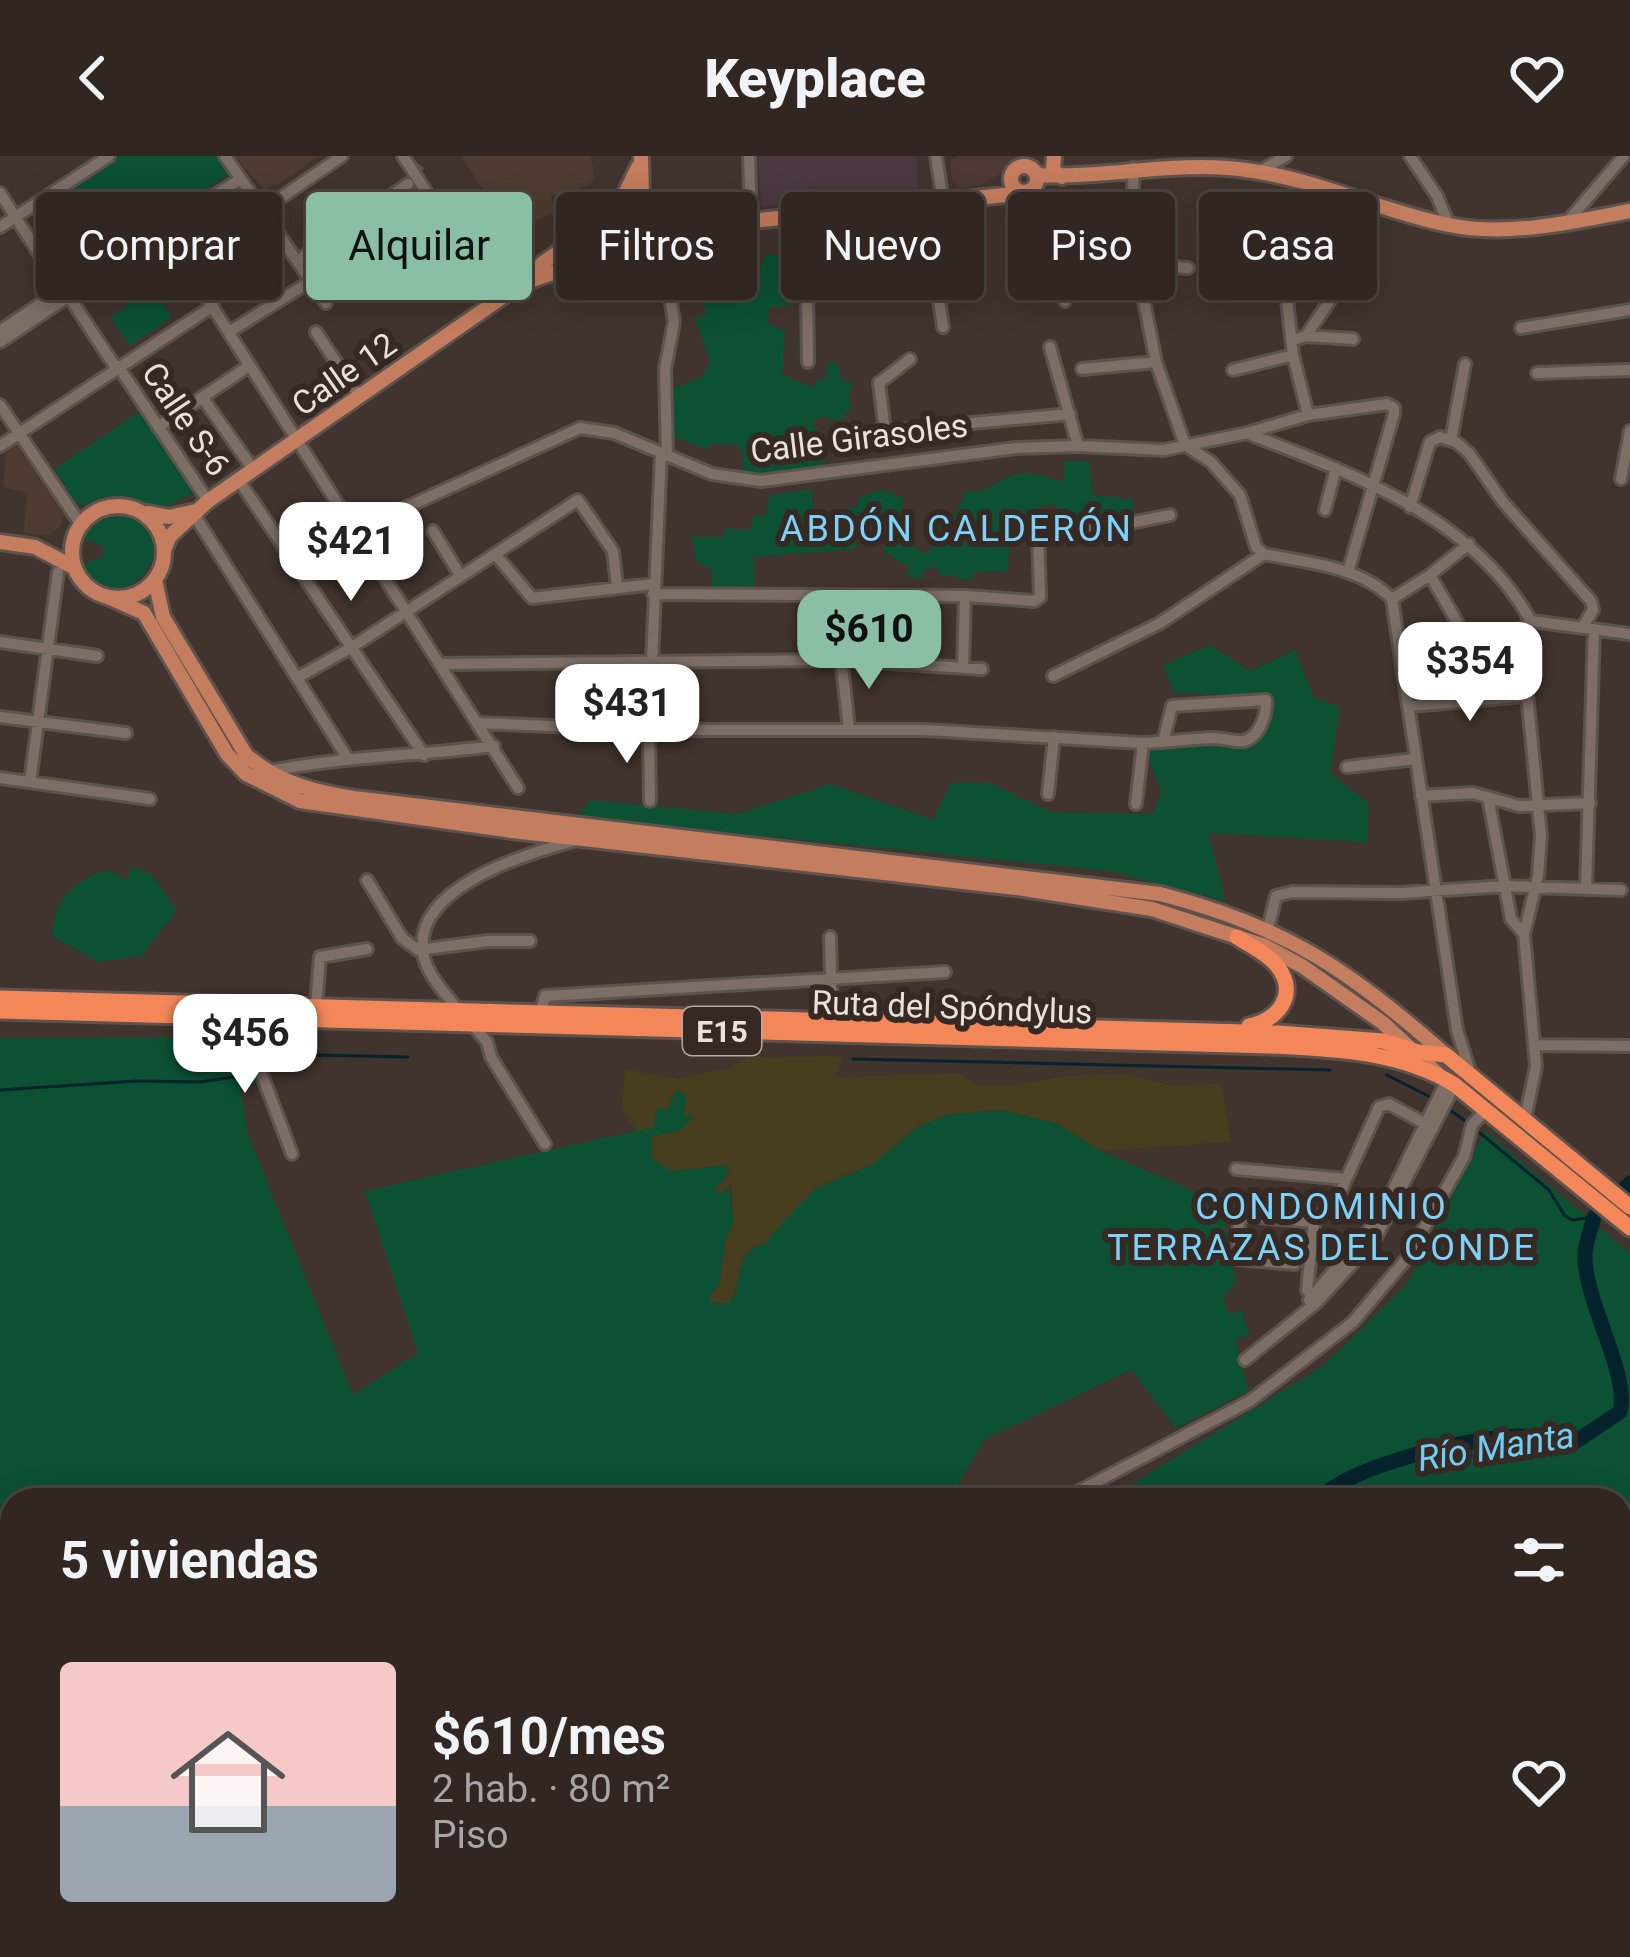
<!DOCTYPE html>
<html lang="es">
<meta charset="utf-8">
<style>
body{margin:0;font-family:Roboto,sans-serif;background:#392e2a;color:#f1f3f6;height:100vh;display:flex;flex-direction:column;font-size:45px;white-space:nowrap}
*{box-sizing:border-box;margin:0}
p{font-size:39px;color:#a8a5a5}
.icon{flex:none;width:66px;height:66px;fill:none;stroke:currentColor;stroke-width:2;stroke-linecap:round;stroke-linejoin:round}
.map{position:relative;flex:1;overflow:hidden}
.sheet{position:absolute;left:0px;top:1332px;width:1632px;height:471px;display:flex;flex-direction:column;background:#312622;border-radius:36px 36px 0 0;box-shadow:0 6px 30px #0003,0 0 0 3px #4c4340}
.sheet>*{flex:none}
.hud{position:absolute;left:36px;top:36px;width:1560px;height:108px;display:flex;gap:24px}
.price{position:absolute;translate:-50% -102px;padding:0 27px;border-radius:24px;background:#fff;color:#222;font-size:39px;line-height:78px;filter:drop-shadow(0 3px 6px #0008)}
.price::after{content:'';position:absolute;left:50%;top:72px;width:36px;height:27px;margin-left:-18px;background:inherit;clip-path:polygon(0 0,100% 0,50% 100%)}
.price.active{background:#8abfa5;color:#111}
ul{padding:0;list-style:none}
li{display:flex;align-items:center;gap:36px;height:300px;padding:0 60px}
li+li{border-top:3px solid #4c4340}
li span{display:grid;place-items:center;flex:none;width:336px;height:240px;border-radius:12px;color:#555}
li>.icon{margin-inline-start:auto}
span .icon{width:144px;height:144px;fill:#fffc;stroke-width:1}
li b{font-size:51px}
h2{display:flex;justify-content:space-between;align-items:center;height:144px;padding:0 60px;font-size:51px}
.pill{padding:0 42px;border-radius:12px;background:#312622;box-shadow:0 6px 30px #0003,0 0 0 3px #4c4340;font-size:42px;line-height:108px}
.pill.active{background:#8abfa5;color:#111}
header{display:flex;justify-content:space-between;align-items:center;height:156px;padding:0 60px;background:#312622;font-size:54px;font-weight:800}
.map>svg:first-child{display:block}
</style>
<header><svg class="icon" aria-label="back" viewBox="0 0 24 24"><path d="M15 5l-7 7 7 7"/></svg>Keyplace<svg class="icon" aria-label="heart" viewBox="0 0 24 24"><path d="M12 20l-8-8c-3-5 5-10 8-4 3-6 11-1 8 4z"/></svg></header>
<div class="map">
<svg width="1630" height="1801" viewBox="0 0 1630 1801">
<rect width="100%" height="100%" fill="#41332d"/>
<path fill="#4e3b32" d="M235,0h84l-39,27 -17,6z
M461,0h130l3,20 -4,9 -39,11 3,17 -44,18z
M17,289l47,70 -4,12 -11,9 -26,-3 5,-40 -25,-6 3,-34z"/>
<path fill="#4b3840" d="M758,0h158l3,37 -158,13z"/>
<path fill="#4d3836" d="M958,0h70l-41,26 -24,7 -11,-8 -2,-20z"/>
<path fill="#0c5133" d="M117,0h100l12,18 -131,84 -42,-62z
M767,98l21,1 3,13 9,3 -1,13 -9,1v20l-21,3 -1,16 17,7 -3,44 34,13v-8l10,-1v-15l11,-2 5,18 12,4 -5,10 2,18 -8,1 1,6 -14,2 -3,-6 -14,6 12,46 -57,8 -26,-2 1,-19 -5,-9 -28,-1 -2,6 -35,-14 -2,-47 32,-12 7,-16 -15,-43 11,-3 -5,-28 -26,5 -4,-26 12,-2 18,19 9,-2 8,-8 12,4 31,-13z
M152,132l20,29 -42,29 -20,-29z
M140,255l55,81 -30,15c-47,-8 -31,-22 -84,-1l-5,-3 -22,-34z
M1064,305h25l4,34 39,4 2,15 -36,12 -33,-4 -11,-18 -16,3 2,13 -26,-1 -17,17 12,9 -1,26 -34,1 -1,7 -15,1 -1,-4 -17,-1 -5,-9 -13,5 3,8 -20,-3 5,-8 -26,-16v-11l-10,-6 9,-7 -7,-7 -20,14v14l-102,8v37l-42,-1v-24l-15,-7 -6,-25h32l1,-8 26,1 3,-14 13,-1 3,-20 42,-6 4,27 19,-2 2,8 13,-2 -1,-12 10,-2 2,-10 23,-6 21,8 -4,11 8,5 -2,30 22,10 9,-27 13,-3 16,-33c18,2 23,-4 38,-12 19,-11 40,-3 60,3z
M120,359c78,19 0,118 -37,49l20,-8v-10l-20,-8 14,-17z
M1210,489l40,26 45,-21 19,48 26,9 -10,66 38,30v39l-159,-9 16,68 -115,-30 -533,-54 14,-17 145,14 95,-30 102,36 18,-37h39l61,29 102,2 8,-23 -15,-40c22,-2 48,-9 70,-7 42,3 49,-9 57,-49l-99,-2 -11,-28z
M131,710l21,9 25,35 -36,46 -43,6 -46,-26c2,-38 21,-56 56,-66l19,10z
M244,881l15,46 -19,3 8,49 105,260 65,-42 -53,-162 288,-64 3,-19 21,-18 10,7 -3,20 6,-3 4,4 -15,13 -28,6 19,34 56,-6 8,57 -9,19 -6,45 -10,9 3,7 15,1 9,-10 4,-32 76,-73 57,-24 45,-38 32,-12 52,-4 54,13 45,28 120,52 15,79 -13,16 5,16 14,-4 8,25 -15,5 14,51 -73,37 -45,-58 -146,69 -36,61h-937v379l-12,-2v-839z
M1485,975l145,122v269l-10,9v-31h-514l217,-134 84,-82z
M1630,1517v284h-113l-13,-10h116v-267z
M636,1791h855l-9,10h-841z"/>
<path fill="#463e1e" d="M842,900l-6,21 122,-4 21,12h38l48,-9 61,-2 43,11 52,-1 10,58 -130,9 -45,-28 -54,-13 -52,4 -32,12 -45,38 -57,24 -46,48 -2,7c-36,6 -22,38 -41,61l-16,-2 -2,-7 10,-9 6,-45 9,-19 -3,-37 -9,8 -8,-3 15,-16 -4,-9 -55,6 -18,-13 -1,-21 28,-6 14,-13 -3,-4 -7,3 4,-20 -10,-7 -11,20 -10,-1 -2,18 -18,4 -14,-22 3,-40 53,10 51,-11 17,-11z"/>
<path fill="#05232d" d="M223,1791h168l5,10h-169z
M409,1791h167l4,10h-166z"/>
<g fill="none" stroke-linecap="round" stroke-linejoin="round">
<path stroke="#05232d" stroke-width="3" d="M853,903l477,11
M267,915l47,-16 94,2
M1387,919l47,24
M0,934l137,-9 63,1 55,-8
M1447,952l20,14
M1480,977l69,57 16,26 7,4 22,-3"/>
<path stroke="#05232d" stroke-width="15" d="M1626,1031l4,-4
M1318,1344c33,-35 153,-63 202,-64 18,0 37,4 55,6l45,-30c10,-39 -36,-110 -35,-157 0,-12 6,-26 9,-38
M986,1801l1,-10"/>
<path stroke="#5a4d47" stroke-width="10" stroke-dasharray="10 5" stroke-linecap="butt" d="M408,28l12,-19"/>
<g stroke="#5e524d" stroke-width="16">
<path id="minor" d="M225,0l101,147
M403,0l94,144
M749,0l2,65
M936,0l7,46
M1410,0l27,40 12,29
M1133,12l1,82 22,112 29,83 26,17 29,33 16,52 8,7c43,9 96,12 128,45l65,431 14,45
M1259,16l27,-16
M0,37l61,95
M925,49l18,122
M263,54l79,-54
M806,60l2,146
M1567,66l57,-66
M0,71l109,-71
M165,76l353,556
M661,84l13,82 -9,47 2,87
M297,105l111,-77
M1283,107l10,92 15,60
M1137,108l51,4
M197,126l80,-50
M68,139l48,73
M324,143l120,-80
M1065,145l-12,-40 81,-11
M1521,172l109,-18
M0,175l152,-102 14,-4 75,-46
M229,176l82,-51
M316,176l43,64
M1306,180l47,3
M1293,184l13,-4 37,-55
M0,186l165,-110
M1050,191l28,99
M910,203l-31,24 6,48 185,-17
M118,210l90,135
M1082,213l74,-7
M1233,214l60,-15
M1537,217l93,-3
M202,241l51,72
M0,249l81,120
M158,271l91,-61
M1249,278c106,41 223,82 282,187l99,13
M1451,284l14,-76
M0,290l213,-140
M238,323l186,276
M1621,323l9,-48
M1410,351l20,-65 10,-5 16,5 13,11 34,49 88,99 2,9 -10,16
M1325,354l11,-42
M196,355l2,10 150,238
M433,375l27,44
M357,381l39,-25 184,-84 34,5 98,41 49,7 255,-33 62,-2 86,4 83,-17 61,-18 79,-11 7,4v6l-46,158
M495,398l37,44 121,-14
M1430,419l27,47 11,78
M653,438l312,2 69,5 6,-4 -2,-66 78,-5 54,-11
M834,439l15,134
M1392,443l38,-24 39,-31
M0,486l97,14
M442,508l401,-4 139,9
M963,511l2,-71
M1053,520l107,-53 104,-69
M297,522l55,-31 226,-147 35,51 4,35
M1410,550l117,-10
M0,561l126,16
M479,567l170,7h277l217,13c23,-1 47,-4 70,-5 9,0 23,4 30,3 17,-3 24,-28 23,-41l-94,6 -9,36
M1347,611l68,-8
M266,616c76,-16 152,-16 228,-26
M0,622l150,21
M30,626l28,-210
M1048,638l6,-57
M1421,640l52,-3 46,13 71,-3
M1488,641l23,122 13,15
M650,645l-1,-71 12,-276
M1136,648l7,-61
M367,724l35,58 16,12 70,-9h42
M1586,732l8,-259
M1268,773l8,-33 16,-4 108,1 105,-7 116,4
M830,781l2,82
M316,850l4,-49 47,-8
M458,854c-12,-16 -32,-36 -35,-57 -10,-66 103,-99 150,-112
M541,855l4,-15 400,-24
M250,861v26l42,111
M471,867l16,19 4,15 54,87
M1534,889l96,1
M1525,963l11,-53 -12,-132 14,-58 3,-40 -19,-193 1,-14 8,-8
M1236,1013l110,10
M1294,1108l-56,-5 1,-39 7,-4 68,6
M1309,1144l70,-82 68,-138
M1316,1147l-9,-13 7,-68 25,-27 40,-88 10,-3 44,24
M1245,1204l71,-57 59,-64 80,-154
M1062,1344l188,-99 103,-79 54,-64 57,-101 8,-32 13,-14
M1620,1510l10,-8
M73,1801l23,-10"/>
</g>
<g stroke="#5e524d" stroke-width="20">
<path id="major" d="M1054,0l-1,14 9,7
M1011 23a13 13 0 1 1 26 0a13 13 0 1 1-26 0Z
M1036,19c70,4 139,-15 210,-5 70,9 134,41 203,55 59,12 123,-3 181,-14
M602 76a19 19 0 1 1 38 0a19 19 0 1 1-38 0Z
M615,58l23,-47
M632,61l10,-18 -1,-43
M634,62l107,4 283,-29
M633,91l95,-21
M529,125l88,-30
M72 396a46 46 0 1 1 92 0a46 46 0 1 1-92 0Z
M148,357l21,4 27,-6
M0,386l35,5 40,21
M164,394l6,-14 38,-35 316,-219 20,-20 62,-42
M155,424l8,37 83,138c31,27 68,37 108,43l806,96c128,33 188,76 286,161
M108,441l36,16 83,141 19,20 54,27 212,30 504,57 136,21 113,37 37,20 81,57 57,53"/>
</g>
<g stroke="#5e524d" stroke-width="21">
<path id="highway" d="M1237,781c13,9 32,17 41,30 21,28 -1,54 -29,59
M0,842l1278,35 105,8 35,11 28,3 184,152
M0,855l1271,35c62,3 129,5 184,39l175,143"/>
</g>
<use href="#minor" stroke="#7d6e66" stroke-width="10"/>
<use href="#major" stroke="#c47d5e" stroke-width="14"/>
<use href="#highway" stroke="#f38759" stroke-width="15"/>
</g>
<g text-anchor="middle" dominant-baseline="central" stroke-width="12" stroke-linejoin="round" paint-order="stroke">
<rect fill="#362923" stroke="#b4aaa5" stroke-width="3" x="683" y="851" width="78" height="48" rx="9"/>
<g font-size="30" font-weight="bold" fill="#eae1dd">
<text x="722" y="875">E15</text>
</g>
<g font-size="33" fill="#eae1dd" stroke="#362923">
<text transform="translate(344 218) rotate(-35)">Calle 12</text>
<text transform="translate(186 263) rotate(56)">Calle S-6</text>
<text transform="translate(859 282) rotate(-7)">Calle Girasoles</text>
<text transform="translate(952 851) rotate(2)">Ruta del Spóndylus</text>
</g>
<g font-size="36" letter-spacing="3" fill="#7cd2f9" stroke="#362923">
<text x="957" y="373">ABDÓN CALDERÓN</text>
<text x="1322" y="1051">CONDOMINIO<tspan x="1322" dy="41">TERRAZAS DEL CONDE</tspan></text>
</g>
<g font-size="36" font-style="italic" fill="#70cef3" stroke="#362923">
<text transform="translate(1496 1291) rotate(-9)">Río Manta</text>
</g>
</g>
</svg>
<b class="price" style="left:351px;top:448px">$421</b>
<b class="price active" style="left:869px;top:536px">$610</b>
<b class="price" style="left:1470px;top:568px">$354</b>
<b class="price" style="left:627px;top:610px">$431</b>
<b class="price" style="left:245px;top:940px">$456</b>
<div class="hud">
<a class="pill">Comprar</a>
<a class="pill active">Alquilar</a>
<a class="pill">Filtros</a>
<a class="pill">Nuevo</a>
<a class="pill">Piso</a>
<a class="pill">Casa</a>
</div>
<section class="sheet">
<h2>5 viviendas<svg class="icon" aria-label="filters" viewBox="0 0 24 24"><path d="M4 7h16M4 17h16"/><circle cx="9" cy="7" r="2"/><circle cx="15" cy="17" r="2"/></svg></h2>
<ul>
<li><span style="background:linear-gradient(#f6c9c9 60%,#9aa5b1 0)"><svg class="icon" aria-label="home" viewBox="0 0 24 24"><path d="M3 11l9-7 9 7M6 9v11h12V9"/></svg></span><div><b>$610/mes</b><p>2 hab. · 80 m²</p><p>Piso</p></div><svg class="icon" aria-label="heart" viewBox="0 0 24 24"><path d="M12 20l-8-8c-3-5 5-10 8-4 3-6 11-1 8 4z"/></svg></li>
</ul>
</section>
</div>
